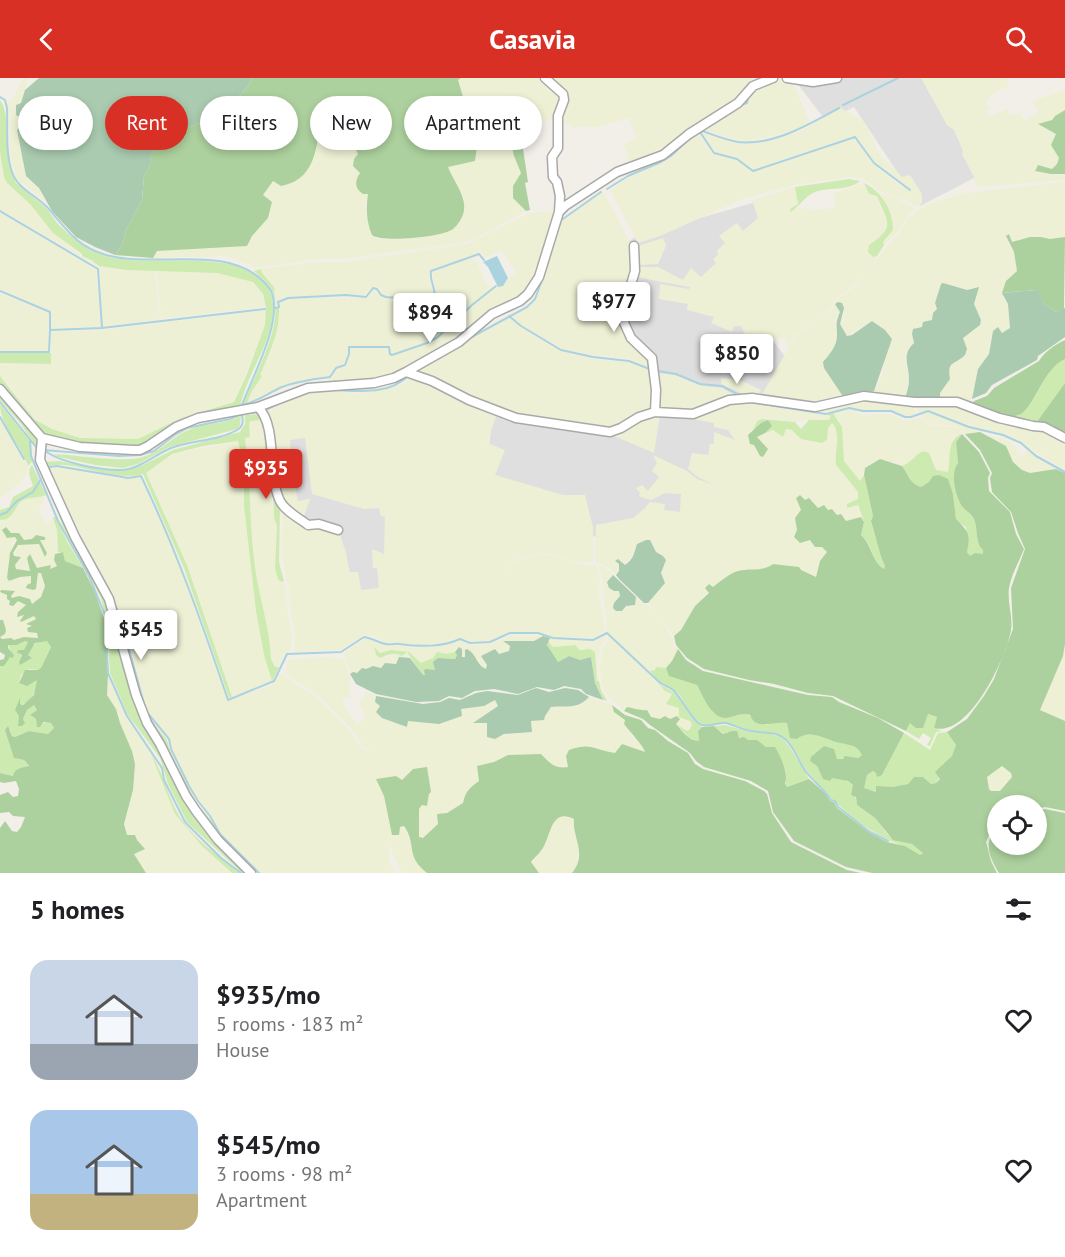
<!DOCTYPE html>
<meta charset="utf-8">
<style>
body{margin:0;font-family:"PT Sans",sans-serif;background:#f6f6f6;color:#202124;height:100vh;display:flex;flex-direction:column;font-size:22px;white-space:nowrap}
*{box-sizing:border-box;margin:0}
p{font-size:20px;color:#757577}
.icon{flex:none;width:33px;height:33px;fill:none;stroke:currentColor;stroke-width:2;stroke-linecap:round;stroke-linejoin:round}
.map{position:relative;height:795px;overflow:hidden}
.sheet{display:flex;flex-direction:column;background:#fff;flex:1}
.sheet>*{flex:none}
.hud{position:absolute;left:18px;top:18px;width:600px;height:54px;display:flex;gap:12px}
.tools{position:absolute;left:987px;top:717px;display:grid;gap:12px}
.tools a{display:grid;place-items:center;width:60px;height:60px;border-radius:50%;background:#fff;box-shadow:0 3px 9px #0003;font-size:30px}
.price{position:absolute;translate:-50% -51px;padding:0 14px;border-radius:6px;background:#fff;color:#222;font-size:20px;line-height:39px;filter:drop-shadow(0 2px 3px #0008)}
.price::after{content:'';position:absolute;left:50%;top:36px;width:18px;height:14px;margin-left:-9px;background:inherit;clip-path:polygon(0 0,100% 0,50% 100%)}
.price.current{background:#d93025;color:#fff}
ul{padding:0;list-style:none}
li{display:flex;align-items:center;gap:18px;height:150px;padding:0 30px}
li span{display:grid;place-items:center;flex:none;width:168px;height:120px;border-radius:18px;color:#555}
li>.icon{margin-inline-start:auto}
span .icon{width:72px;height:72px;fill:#fffc;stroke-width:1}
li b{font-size:26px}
h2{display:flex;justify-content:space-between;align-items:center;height:72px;padding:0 30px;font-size:26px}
.pill{padding:0 21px;border-radius:27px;background:#fff;box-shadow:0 3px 9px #0003;font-size:21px;line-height:54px}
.pill.current{background:#d93025;color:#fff}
header{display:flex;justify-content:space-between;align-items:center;height:78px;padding:0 30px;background:#d93025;color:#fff;font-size:27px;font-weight:700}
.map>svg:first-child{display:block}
</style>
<header><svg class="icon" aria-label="back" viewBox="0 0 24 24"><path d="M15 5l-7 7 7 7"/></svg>Casavia<svg class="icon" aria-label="search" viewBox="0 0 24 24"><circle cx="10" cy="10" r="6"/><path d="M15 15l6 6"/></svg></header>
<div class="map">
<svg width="1065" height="795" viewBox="0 0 1065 795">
<rect width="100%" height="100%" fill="#f2efe9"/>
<path fill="#e0dfdf" d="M793,0h152l31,99 -56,29 -66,-99 -28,14z
M756,124l20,29 -58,41 70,88 -19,38 -38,67 -61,63 -38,26 -148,-69 9,-70 152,23 8,-68 -43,-50 -10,-62 37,-22z
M282,352l28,1 13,64 66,16 -2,85 -31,-1 -16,-60 -48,-17z"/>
<path fill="#eef0d5" d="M23,0h5l-7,26 -1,23 -3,3 9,46 13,12 6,14 -28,-23 -7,-23 -1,-42 -2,-12 5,-2z
M461,0h81l19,16 -5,26 -37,2 -11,6 6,28 8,17 -9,13v12l13,13 -51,28 -15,4 -116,16h-28l-61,9 -6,-4 -24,-8 -72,2 3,-7 91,-6 5,-9 16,-18 4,-15 -10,-8 11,-14 44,-37 2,-11 20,-9 14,-14 6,7 -8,21 7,16v16l11,26 -4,12 7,27 5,4 34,-1 40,-7 13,-33 -10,-15 -7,-16 22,-24 -2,-33 -9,-30z
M546,0h206l-9,18 -80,56 -33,11 -6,-19 12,-6 -7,-20 -31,9h-27v-3h-12l6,-22z
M921,0h85l3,11 -8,-1 -16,13 5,7 -4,3 3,6 19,-8 2,6 10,-2 5,8 14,-9 -7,-11 33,-11v20l-18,12 9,12v20l3,4 -2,6 -5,5 -13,-4 21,10 5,-1v6l-89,7 -1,-8 -13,-25 1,-3 -9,-21 -7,-5z
M775,1l17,2 18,42 -16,8 -44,10 -12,-1 -33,-9 42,-27 6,-15z
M841,30l23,14 15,32 23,23 8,-2 12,19v9l-6,4 -9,-7 -26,-8 -19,-14 -12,-1 -55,8 -50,13 -85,38 -22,7 -28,-53 18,-12 34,-15 9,-6 21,-20 7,-3 14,20 24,6 16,12 101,-34 19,25 24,20 13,8 -35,-29 -19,-26 -103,34 -15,-11 -23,-7 -14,-19 37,10 27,-2 31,-8z
M0,74l4,25 3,6 23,21 23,29 29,23 17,10 27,4 29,1 5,49 -57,7 -5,-60 -98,-57z
M1065,104v55l-15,2 -9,-2h-11l-14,5h-9l7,10 3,19 -11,10 -2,18 4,5 2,24 -20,12 -1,14 -11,15 -4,24 -2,6 -4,4 -50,-3 22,-7 11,-28 11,-6 1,-20 4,-5 9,-4 5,-10 -6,-12 -2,-21 -6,3 -26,-6 -6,19 3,6 -6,11 -9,7h-6l-5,7 2,9 -3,2 -6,15 4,19 -4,19 -52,-2 4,-3 17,-2 4,-6 5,-15 2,-40 -13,-9 -25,15 -7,-12 4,-10 -6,-6 2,4 -5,9 2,16 -5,14 12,47 -16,6 -68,-6 35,-61 37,-28 5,-9 21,-16 28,-37 12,-13 11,-16 16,-13 40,-12z
M864,105l5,11 7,2 12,28 -15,32h4l-8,14 -12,13 -21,16 -5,9 -10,9 -27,19 -7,12 -1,-10 -26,1 -15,-5 -4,-8h-7l-2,6 -21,-9 3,-6 -27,-7 1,-6 -29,-5 1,-15 29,5 1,-2 -49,-9 -5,-4 1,-7h21l25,13 8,-12 10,9 15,-14 -3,-4 5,-4 -1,-4 8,-8 -6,-7 18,-13 6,8 15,-13 -6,-18 43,-13 3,17 -7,7 7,-4 15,3 22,-2 -1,-15z
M602,115l3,1 26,51 1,30 -12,44 30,41 1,9 -22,-10 -36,-4 -30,-6 -41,-24 -11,-9 13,-6 12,-11 8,-21 2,-13 8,-17 8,-28z
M880,116l15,3 20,12 -7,7 -11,17 -13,12 -2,-3 8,-7 -4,-31z
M551,133l3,1 1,4 -18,54 -10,21 -85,58 -56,30 -57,3 -3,-4 7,-2 2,-6 11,-4 3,-9 1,-9 37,-1 2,7 3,2 46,-17 35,-34 24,-18 5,-1 14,-14 -15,-22 -16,8 -4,-5h-2l-47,16 -3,8 5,17v4l-3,1 -22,-2 -10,1 -17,-3 -2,-6 -6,-2 -5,2 -5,7 -18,-1 -59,2 -7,2 -3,6 -3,-18 -12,-14 -1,-4 7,-1 48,-6h27l118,-17 11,-3 51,-26 9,-3z
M0,135l96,56 5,58 -50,1v-16l-51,-22z
M663,160l3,8 -8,18 -21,1 -2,-18z
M470,180l8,6 8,20 6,4 -54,49 -12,6 -34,12 -2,-1 -2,-8h-39l-4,17 -11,5 -4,8 -41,8 -42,19 26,-59 6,-22v-20l3,-2 19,-2h64l3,-1 2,-7 4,-1 9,8 18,3 33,1 3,-2v-3l-5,-24z
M161,192l62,3 26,6 12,12 5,16 -105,12 -4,-48z
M0,215l49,20 -1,38h-48z
M267,232l-4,24 -29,68 -53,16 -43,21 -57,-1 -29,-9 -22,-14 -19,-28 -11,-11v-13l51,1v-33l51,-1z
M509,239l12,10 40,24 32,8 37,3 22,10 2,32 -3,4 -46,20 -42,-8 -25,-1 -35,-8 -88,-39 39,-21 16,-12z
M657,295l18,2 27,11 20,2 17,9 -42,13h-37z
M411,298l86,37 -10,30 18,7 -10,25 68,20h22l8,32v35h-18l-17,-7 -21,-2 -21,7 -14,11 15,-10 20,-7 21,2 23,9h15l4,14 -1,14 6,37 -2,3 -11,5 -39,-1 -16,-5 -27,1 -21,8 -19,1 -9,-3 -10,3 -40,4 -12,-4 -14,1 -10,-6 -11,-2 -23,15 -47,2 1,-16 -4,-19 -2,-28 -8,-35 2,-42h5l22,17 11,-1 18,5 7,19 3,20h9l3,18 18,-2 -2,-20h-4l-1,-19 12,5 1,-37 -4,-1 -2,-8 -15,1 -52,-15 -7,-56 -15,2 2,25 -18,2 -8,-56 43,-18 13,-2 39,2 32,-5 13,-6z
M721,300l19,2 21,10 -4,8 -13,-2 -3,-3 -20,-9z
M864,319l49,8 3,10 -11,1 -15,-6h-27l-14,-3 -23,5 -12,-2z
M742,322l2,3 9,1 78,12 -2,4h-27l-7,2 -28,-4 -13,9v18l6,11 -3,-19 13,-6h6l3,3 8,-5 6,1 5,7 30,-3v-6l4,-6 4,5 1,6 -2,28 7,13 16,18v7l-11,5v4l10,-3 4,12 -15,4 -14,-12h-14l-9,-11 -10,6 2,6 -5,13 7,18 7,-1 15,8 2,4 -7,9 -4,16 -15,-7 -28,-6 -4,4 -21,3 -5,-1 -20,9 -10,8 -18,19 -14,24 -7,6 -26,-33 17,-20 -4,-10 4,-9 -6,-11 -23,-1 -11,13 -9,-3 3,2v7l-3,4 -6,-7 -15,-6 1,-37 37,-7 12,-10 5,-6 15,2 -1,6 16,2 1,-18 -16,-1 -14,7 -12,-4 1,-3 -4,-5 6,-3 6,6 11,-14 -7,-6 5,-8 -4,-8 34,16 10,8 17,6 -16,-8 -10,-8 4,-16 16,2 2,-11h4v-12l21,8 -7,-10 -14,-3v-4l-22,-4 1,-3z
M955,325l96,30 14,10v27l-57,-35 -35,-8 -44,-17 -10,3 -3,-9z
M841,332l13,1 11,5 6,-2h16l9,2 8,5 15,-4 11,8 25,2 5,3 2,4 -4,1 -5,5 -3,9 -1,23 -13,-2 -3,-10 -19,-1 -5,4 -7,3 -7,-4 -21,-1 -9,7 -5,13 -16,-20 -4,-39 -7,-9z
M926,334l26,8 28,12 -15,2 -10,-8 -26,-3 -9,-7z
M660,337l-6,38 -42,-18 28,-17z
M0,340l28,48 -2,9 -6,8 -20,15z
M251,342h9l3,3 5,65 5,4 -1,12 5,22 -1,25 5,31 3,-1 2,6v15l6,35 -1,14 -8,5 -4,11h-4l-4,-8 -16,-90 -6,-60v-42l-4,-29 5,-1 -1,-14z
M985,358l18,2 9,5 11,14 4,-8 29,20 -26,5 -8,-4 -9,-8 -4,-10z
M238,363l6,26v39l12,105 8,44 8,26 -40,16 -45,-132 -41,-92 26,-19z
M60,389l58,12h11l12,-2 27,56 59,168 43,-16 5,-3 3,-7 4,-1 36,24 33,34 12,18 12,-3 -11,1 -10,-16 -36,-37 -33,-21 3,-14 37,-3 19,2 6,19v19l-6,1 -1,5 13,21 10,-6 -8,-16 6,-3 1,-8 11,5 -1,6 32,25 1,-6 53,-12 23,-3 11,-7 3,7 -7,4 -7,12 3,1v13l45,-4 -1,-11 13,-5 7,-9 31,-2 7,-8 23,8 13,15v4l8,14 9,7 4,7h-4l-13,-6 -14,7 -12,-1 -10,-6 -13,1 -11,3 -3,6 3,11 -11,1 -13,-8 -1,-4 -36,-1 -14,7 -17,4 2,15 -9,6 -6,9 -1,7 -16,10 -9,1v10l-15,14 -4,-1v-29l10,-9v-5l-16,-25 -11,11 -6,-4 -20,3 8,17 8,39 12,-10 6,8 1,14 11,22 5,4h-25l-10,-21v-8l-4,13 6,16h-134l-40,-41 -34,-52 -14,-31 -5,-13 -19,-24 -26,-93 -9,-22 -33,-60 -29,-61v-7z
M295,407l3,16 12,-2 -7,20 -15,-11 -10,-21z
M46,417l-7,16 7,13 7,-6 4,12 1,22 -3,2 3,12 -8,4v-4l-13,3 -4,-11h-6l3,13 -14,-2 -1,-4 6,-8 -9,-4 6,-8 21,-1 4,10 4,-1 -7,-13 5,-2 -21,2 -3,-5 -4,-3 -3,2 -4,-1 -4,-6 5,9 4,1 2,3 -3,2 -6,20 2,3 -2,9 1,7 11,-4 11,-1v7l-5,5 12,-7v-8h3l4,13 -1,5 -3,6 -10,7 -1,-5h-18l-5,-9h-6l-1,2v-72h5l12,-12 6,-8 7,-3 7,1z
M598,487l11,5 4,5 -3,2 11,19 -7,7 12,3 9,-1 1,-8 8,7h3l11,12 15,23 1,7 4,3 -8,16 -4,3 -10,-1 -1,3 -5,1 -31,-26 -12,-14 -5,-54z
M0,514l7,3 4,6 -1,4 8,-4 4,1 4,3 -3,5 1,4 -3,5 13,-3 2,3 -7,3 3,4 -5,2 1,3 9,2 2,6 -10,-2 -15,3 -14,-3 5,-3 -2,-14h-3z
M513,557l30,1 -9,5 -30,1 6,5 -1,4 -10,3 -12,-1 -6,3 6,9 -1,4 -7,-3 -1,-6 -16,-4 -1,-7h-4l-2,3 -9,2 -25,9 -15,-12h-19l-7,2v5l27,-6 3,6 -6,1 -8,5 -39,9 -7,-1 -6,-19 22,-15 8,1 11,6h14l12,3 41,-4 9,-3 9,4 20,-1z
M606,557v5l-5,6 -4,22 2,13h-2l-2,-29 -9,-3 -33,-2 -5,-6 2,-3 43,4z
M608,557l10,11 26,22 17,20 12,5 2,12 17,19 -2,5 -3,2 -17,-11 -19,-3 -20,-9 -4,-1 -3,4 -20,-19 -5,-23 4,-21 5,-6z
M1065,566v78l-26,-12 24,-54z
M108,597l19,42 24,37 24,60 27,32 30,27h-86l-12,-20 10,-4 -7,-9 -10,-5 -3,-11 9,-34 -1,-39 -12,-28 -4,-14 -9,-14z
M1002,687l9,8 1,4 -12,14 -9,1 -2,-3 -2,-12z
M568,738l6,3 1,18 4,7 -2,23 -5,6h-33l-8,-11 13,-16 3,-12 8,-14 3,-3z"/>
<path fill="#cdebb0" d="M0,22c13,16 2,58 16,83 9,8 19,15 28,23 6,6 9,12 14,18 13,14 28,24 45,31 41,17 165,-17 170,49 2,38 -27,68 -33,104l-18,2 -83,37 -37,1 -57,-12 -45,-50v-10l34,43 18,10 28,9 58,1 43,-21 53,-16 13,-28 18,-49 1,-18 -3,-13 -10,-12 -36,-9 -91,-3 -27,-4 -8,-6 -9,-4v-2l-29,-21 -23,-29 -23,-21 -3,-6 -4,-25z
M849,101l11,2c-13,11 -32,5 -47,12 -8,4 -14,13 -22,19l-1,-3 8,-5 -3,-17z
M864,105c18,9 29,27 29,47l-10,12 1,3 -7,11 -4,1 -5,-5 1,-7c28,-19 18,-23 8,-49l-8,-2z
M261,191l1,4 12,14 2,19v2h3c1,25 -10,45 -19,67l2,1 -10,15 -5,12 -4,1c13,-32 41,-77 30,-112 -3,-8 -13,-16 -19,-21z
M0,275h51v11l-51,-1z
M1065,281v24l-29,40 -29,-5c4,-1 10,-2 14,-4 16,-11 22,-45 44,-55z
M0,315l35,41 3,21 61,127 28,82 43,106 76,103h-4l-55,-51 -19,-38 -8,-26 -32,-43 -18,-42 -3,-49 -6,-26 -39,-73 -4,-13 -22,-52 -1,-15 -14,-21 -21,-24z
M0,326l30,37 2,21 -4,4c-7,-21 -28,-40 -28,-62z
M833,335l9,14 2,34 16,20 4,-6 9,41 -2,6 10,35 4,9 -1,3c-12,-7 -11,-24 -23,-34l3,-13 -6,-17 -11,3v-4l11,-5v-7l-22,-27c-2,-13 6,-32 -4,-42l-4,5 -1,12 -5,3 -21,-4 -9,-9 -6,-1 -3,8 -10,-7 -8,3 2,-4 -6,-6 -8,8 4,-10 5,-2 33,3 6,7 8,-9h-7h27l2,-4 -4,-1z
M262,336l3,5 6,51 9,40 -1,52 5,19 -3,1 -3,-3 -3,-10 2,-43 -3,-8 -1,-26 -5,-4 -5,-66 -3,-2 -9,1 -2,2 1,14 -5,1c6,43 4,86 10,129 4,31 15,61 16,92l4,8h4l-7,14 -8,-26 -8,-44 -12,-105v-39l-6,-26 -35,5 -31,8 -26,19 41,92 45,132 -3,1 -45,-130 -41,-94c-32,9 -72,-17 -97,-7l33,72 32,57 10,27 28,95 18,22 3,11 27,53 13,15 14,22 33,32h-3l-34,-33 -28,-38 -29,-57 -16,-26 -9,-20 -26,-96 -36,-66 -33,-75 16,-1 44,9 20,1 18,-5 32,-16 67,-18 5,-8v-9z
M241,338l-1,9 -3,4 -68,18 -31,17 -15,4 -28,-3 -36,-8 -5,-3c22,1 70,9 89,3 18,-5 30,-22 48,-28 16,-6 35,-5 50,-13z
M962,356l-6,8 2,21c-7,10 -3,32 3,42 3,5 10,8 13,14 4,11 1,24 9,31v4l-13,2 -3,-4 1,-6 -2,-19 -10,-7 -3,-26 -24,-12 -8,5c-11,-3 -13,-13 -19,-21 9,-3 13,-11 21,-15l6,2 7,17 12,2c3,-13 -2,-33 14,-38z
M32,387l14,30c-7,3 -19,2 -24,6 -9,7 -8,19 -22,19v-10l9,-3 4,-10 20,-11c-2,-8 -7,-14 -1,-21z
M55,438l13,27 15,25 -18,-7 -2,-9h-5l-1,-22 -4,-12z
M44,562h3l4,7 -10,21 -2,2 -10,-1 -8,6 -2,8 18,-3c0,12 -6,22 -17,25l-1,-5 1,19h3l4,-9 7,-6 3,6 -7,5 6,4v4h15l3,5 -6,6 -19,-3 -14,6 -3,-1 -2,-7 1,16 6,14 7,1 5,7 -16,9 -13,-3v-107h4l7,-14 -3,-7h9l8,-4 3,1 -4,9 -6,-1 4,7 9,1 -3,-3c5,-9 6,-13 16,-15z
M548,563l5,6 22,-2 5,5 10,-1 5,3 2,29h2l2,9 6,11 -4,-1 -8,-17 -4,-26 -11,3 -11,-4 -11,6c-6,-5 -12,-13 -10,-21z
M374,569l6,6 11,-3 18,2 12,11 12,-5 4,-6 9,2 9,-2 2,3 -2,4 -12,-1 -8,8v4l-12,6 -16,-24 -5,4c-8,-4 -15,-1 -22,2l-4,-3z
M656,589l10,1 4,8 27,9 16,27 13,6 18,-5 23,12 6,-4 14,2 2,4 13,8h13l36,10 9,5 2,5 -4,3 -21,1 -2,-4 -18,11 6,13c10,-2 21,-1 30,6l4,20 18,13 13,17 11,6 13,3 12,8 -4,3c-6,-2 -10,-7 -16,-9 -39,-13 -69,-42 -95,-72 -10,-12 -13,-29 -26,-37 -11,-7 -19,-4 -31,-7 -9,-1 -17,-6 -26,-7 -7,-1 -16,3 -23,2 -2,-1 -15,-13 -16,-15 -3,-4 -3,-9 -6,-13 -5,-7 -11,-8 -18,-13 -5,-3 -9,-8 -13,-13l5,-1z
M656,603c6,6 12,7 17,11 12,10 13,25 29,35l-4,4 1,11 -11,-5 -12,-13 11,7 3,-2 2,-5 -2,-3 -11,-4v-9l-13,-4 6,-10 -7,-3z
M928,636l9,3 -3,11 8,3 -6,1 -6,14 -3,-1 4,-7 -8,-5 -4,6 -13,-8 4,-8z
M725,647l26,7 17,1 14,5 8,9 19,32 -22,8c-3,-6 0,-12 -2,-18 -10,-24 -37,-27 -58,-37l-3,2 -10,-8z
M947,654l9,12 -1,7 -19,32 -5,1 -8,-7h-9l-6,7 -16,3h-16v5l-13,-4 4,-13 6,-4 9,4 22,-42 26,17 8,-17z
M151,676c12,18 16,40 27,60 14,24 40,41 61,59h-7l-30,-27 -27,-32z"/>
<path fill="#add19e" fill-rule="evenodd" d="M252,0h209l-3,2 9,30 2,32 8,4 -2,15 -27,6c5,13 18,29 16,42 0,7 -6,16 -11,20 -10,8 -71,14 -81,6 -6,-14 -6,-28 -4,-41h-5c-8,-5 -9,-12 -3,-21l-7,-7 1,-7 4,-5 -2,-4 -7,-2 10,-30 -7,-8 -13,14 -20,9c-4,26 -10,48 -38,53l-8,-5 -10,14 9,7 -4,16 -16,18 -5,10 -90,5 -4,7 -38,-3 8,-12 3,-13 16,-30 2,-24 7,-13 -1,-7c8,-10 15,-19 27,-25 5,-3 12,-3 18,-6 15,-7 53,-30 57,-47z
M1065,32v64h-14l-16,-3 3,-6 14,4 5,-5 2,-6 -8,-13 5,-11 -18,-10 14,-4 3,-4z
M519,44l9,60 -3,1 5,27 -4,1 -13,-13v-12l8,-13 -7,-17 -6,-28z
M1009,156l3,8 18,-5h11l9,2 15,-2 -1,72 -8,3 -12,-8 -8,-14 -34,3 4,-12 11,-10 -3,-19 -8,-16z
M1065,262v19c-22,10 -29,45 -44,55 -4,2 -10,3 -14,4l-36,-14 3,-3 13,-5 7,-8 45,-27c5,-9 17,-17 26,-21z
M1065,305v52l-29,-12z
M768,342l4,6 -7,7 -8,4 11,12 -5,8 -3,-1 -6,-11 -4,-1 -2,-9 13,-12z
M980,354l26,14 7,16 9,8 8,3 26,-4 9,4v171l-2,12 -23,54 25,11v90l-20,-4 -8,2 -1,-3h-38l-1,21 -7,6 -4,9 5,19 6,12h-125l-26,-6 -52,-26 -21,-29 -5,-21 -17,-10 -47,-14 -8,-6 -6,-8 -40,-28 -7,-6 -19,-8 3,-4c6,1 14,4 20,3l4,7 9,2 5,-3 5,3 7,-3 3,3 -4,5c7,8 13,17 23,17l-1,-10 4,-4 12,-1 9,8 9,-3h5l2,7 5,-1 4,3h9l9,7h9c5,8 14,27 10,36l2,4 22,-8 17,15 4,7 4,1 3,6 33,25 17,9 18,4 15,9 3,-2 -11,-9 -19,-4 -18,-22 -18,-13 -1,-8 -5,-2 2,-10 -5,-4 -16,-3 -2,3 -7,-2 -6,-13 -7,-5 1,-4 13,-11 10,3 3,10h6l2,-3 13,2 4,-3c-5,-12 -18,-10 -29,-14 -12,-4 -25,-11 -36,-2l-7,-1 -3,-15c-15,-2 -31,8 -37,-8 -9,-3 -15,2 -24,3 -15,0 -23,-22 -29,-33l-28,-9 -3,-8 6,-7 6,-12 8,11 17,11 105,24 24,2 7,5 39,16 26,15 -22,42 -5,2 -1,-4 -3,-2 -6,4 -3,13 12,4v-6l16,1 16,-3 6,-7h9l8,7 5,-1 4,-4 -5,-7 17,-16 4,-11 -9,-13 20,-13 17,-23 10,-17 19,-50 -2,-41 14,-39 -7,-16 -7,-21 -19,-20 -2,-14 2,-5 -12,-23 -15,-16zM1002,688l9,7 1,4 -12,14h-9l-2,-2 -2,-12z
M962,356l17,18 11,21 -2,5 1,13 21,21 6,22 8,15c-5,13 -13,26 -15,39 -2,14 4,28 2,42 -5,28 -42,108 -77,98l3,-11 -9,-3 -5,14h-7l-6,-5 -4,8 -73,-35 -25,-3 -34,-9 -25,-4 -45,-11 -17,-11 -11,-13 -2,-9 7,-6 14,-24 14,-13 -4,-5 4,-4 4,3c8,-6 20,-17 31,-17 9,-1 20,1 29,-6l26,3 2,3 15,7 4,-16 7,-9 -5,-5h-7l-5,-7 -10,3 -6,-6 3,-7 -2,-12 6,-8 -5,-12 4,-3 5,5 4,-2 9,10 6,-3 4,5 4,-1 5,6 4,-1 5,7 15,-4 3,5 -3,13c11,10 11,27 23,34l1,-3 -4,-9 -10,-36 2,-5 -9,-41 1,-7 15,-9 22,7c6,8 8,18 19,21l8,-5 4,-6 6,-1 9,4 5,15 3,25c12,12 15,15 11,33l3,4 5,-3 8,1v-4c-8,-7 -5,-21 -9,-31 -3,-6 -10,-9 -13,-14 -6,-11 -11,-32 -3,-42l-2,-21z
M6,449l5,6h8l5,7 8,-1 4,-4 9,2v3h-5l7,13 -2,4 -6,-13 -21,1 -5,8 1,3 7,1 -6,8 1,4 14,2 -3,-13 3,-4 7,14 14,-3 -1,4 7,-3 -3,-6 1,-6 8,-2 2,9 18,7 12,24 10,29 3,54 -1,20 9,14 4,14 12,28 3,13 -2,26 -9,34 3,11h8l2,5 8,9 -11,5 12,19h-146v-45l5,-7 7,10 5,1 4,-5 4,-10 -12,-1 -4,-4 -9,1v-18l8,-3 5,5 5,-1 1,-7 -3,-8 -12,2 -4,-1v-9l13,3c2,-8 8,-8 16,-10l-5,-6 -10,-2 -9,-28 3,-4 4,10 3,1 14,-6 19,3 6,-6 -3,-5 -8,-1 -3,5h-3l-1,-8 -6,-4 7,-5 -3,-5 -7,5 -4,9 2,4 -3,3h-4l1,-10 -4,-6 5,-12v6l3,1 11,-10 3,-15 -10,6 -8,-3 6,-13h13l3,-2 10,-21 -4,-6 -12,2 -7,12 4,3 -12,7 -1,-3 3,-6 -1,-2 -4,-1 1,-3h6l4,-8 -3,-1 -8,4h-9v3l6,7 -1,3 -3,-1 -6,9h-4v-6l4,-1 1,-4 -5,-3v-32h3l3,10 -1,4 -5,3 2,2 9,-1 3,2 10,-3 14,1 -1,-5 -9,-1 -1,-4 5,-2 -6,-2 10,-5 -2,-3 -13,6 -1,-1 4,-6 -7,2 1,-5 8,-7 -8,-4 -5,5 -4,-1 1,-4 -3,-2v-4l-7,-3 1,-2 14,1 -4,5 1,2 7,-2 11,3 2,5 9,-7 4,-11 -4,-13h-3l-2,16 -3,1 -7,-2 1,-3 4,-2v-7l-11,1 -11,4 -2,-3 3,-25 7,-13 -2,-3 -8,1 -5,-8z
M612,627l13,10 16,5 7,8 7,2 13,11 20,12 7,11 8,5 42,12 19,10 3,3 5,19 19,29 56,28 14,3h-289c16,-20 0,-34 2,-54 -22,-11 -23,14 -30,27 -3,6 -9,11 -13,16l8,11h-112c-22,-17 -10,-29 -23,-47l-4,1 -1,8h-7l-8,-39 -8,-17 20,-3 6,4 11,-11 14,-2 4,25 -2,2 -2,12 -5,-1 -3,4v28l4,1 15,-14 -1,-10 10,-1 16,-10c2,-11 7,-16 16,-22l-2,-15 17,-4 14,-7 33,-1c9,9 13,15 27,13l-2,-11 3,-6c24,-8 24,0 46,3l7,-9 23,8c-2,-7 -15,-20 -21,-28l1,-4 -11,-8z
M1045,731l20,4v60h-66c-9,-15 -17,-31 -2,-43l1,14h38l1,-33z"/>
<path fill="#aacbaf" d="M39,0h213c-4,17 -42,40 -57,47 -6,3 -13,3 -18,6 -12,6 -19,15 -27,25l1,7 -7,13 -2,24 -16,30 -3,13 -8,12 -20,-8 -19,-10 -24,-26 -13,-23 -13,-12 -9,-46 3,-3v-10l-4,-2v-10l5,-2 4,-13z
M943,205l24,7 12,-3 -5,17 7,16 -1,5 -17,13 4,11 -2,6c-11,11 -18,5 -15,24l-10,14v5l-22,2 -13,-2c2,-6 4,-12 4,-19 0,-14 -8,-24 5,-36l-2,-9 1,-5 9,-2 1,-5 9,-2 1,-7 4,-4 -2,-6 6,-19z
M1037,212l7,14 12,8 9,-4v29l-27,19 -1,4 -45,25 -6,8 -14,6 6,-30 11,-15 4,-23 5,-4 4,6 8,-5 -2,-24 -6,-11z
M838,224l4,1 2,5 -4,16 7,12 5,-1 20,-14 13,9 7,9 -18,52 -16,2 -14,5 -20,-30 -1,-6c6,-7 14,-16 14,-26 0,-12 -2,-12 3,-24l-5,-8z
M646,462h4l6,12 7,4 3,4 -5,13 4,10 -17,20h-4l-25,-24 -3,-4 3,-4v-7l-4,-3 3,-2 7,6c9,-6 9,-12 12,-21z
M613,497l23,22 -1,8 -9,1 -4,5h-6l-3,-3 1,-5 6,-7 -1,-5h-5l-5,-3 -2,-6z
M543,558l7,2 -3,7 11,17 11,-6 11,4 11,-3 4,26 8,17 -17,-6 -5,-5 -17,-3 -10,4 -17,-3 -19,7 -24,-5 -19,2 -13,7 -13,-2 -10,5 -23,1 -40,-8 -20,-10 -6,-10 3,-2 4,1 5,-5 4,1 7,-3 8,2 4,-5 11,1 3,-7 11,1 13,17h2l-1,-5 2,-1 9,1 -2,-8 5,-4 17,1 2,-4 -2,-3 4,-5 3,2v8h3v-7l2,-1c10,5 9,16 19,20l1,-4 -6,-9 14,-7 4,5 10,-3 1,-5 -7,-5h31z
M536,610l13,4 16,-4 13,2 11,7c-12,13 -22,8 -38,10l-6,9 -1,4 -13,1 1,11 -28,2 -9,5 -8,-2v-14h-14l25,-17 -3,-6 -11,6 -23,3 1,7 -23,8 -31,-3 -1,6 -25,-9 -6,-6 4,-6 -5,-4 1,-6 47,8 17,-2 9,-4 11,2 16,-7 11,-2 31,4z"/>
<path fill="#aad3df" d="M497,178l11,22 -5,8 -5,1 -10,-20 -5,-5z"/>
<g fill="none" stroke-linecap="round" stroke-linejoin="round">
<path stroke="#aad3df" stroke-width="2" d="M0,19l5,3 2,8c1,21 -2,43 5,64 5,16 23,23 35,35 19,21 28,39 59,48 49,14 120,-12 158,27 3,3 6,6 8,11 10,31 -19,82 -30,112
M741,27l6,-2 1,-6
M843,27l55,-27
M714,45l23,-15
M700,54l14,21 23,6 16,12 102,-34 19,26 36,27
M695,57l7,-4c12,4 24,9 36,11 35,4 72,-18 101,-34
M607,111l21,-13 33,-14 10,-6 17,-16
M0,133l98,58 4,59
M560,143l41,-29
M550,174l6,-17
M0,213l50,21v18l52,-2 163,-19
M276,230l3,-1 -1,-5 10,-4 58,-3 20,2 7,-9 4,1 4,6 5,2 45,4 4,-2c1,-10 -6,-19 -4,-28l48,-17 5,6
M509,238l12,10 40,24 32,7 36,4 23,9
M470,260l57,-31 8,-8 7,-19
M0,274h49l1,-22
M435,282l23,-13
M658,293l18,3 24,10 22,2 19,10
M335,312c25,1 55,5 74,-15
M0,324l36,45
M749,324l77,12 23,-6 14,3h28l14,6h6l17,-6 41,16 34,8 18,8 15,13 29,16
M242,327c15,-3 26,-12 40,-18 15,-6 32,-8 48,-10l6,-9 9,-3 4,-11v-7h40l1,7 2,1 35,-12 11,-6 34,-32 24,-19
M265,332l13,-6
M0,339l24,42
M30,362l1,16 27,65 31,55 16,39 3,58 19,43 35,52 2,12 21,42 36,36 20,15
M43,372l76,6 21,-1 14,-4 22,-17 11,-6 43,-9 12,-5 17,-2
M45,373c17,12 54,19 75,19 19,0 34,-15 51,-22 21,-8 47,-7 66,-18 7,-4 6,-10 5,-16
M50,394l-1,-5 8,-1 71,12 13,-2c35,73 61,147 87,224l46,-19 13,-27 54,-2 23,-15c8,1 15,6 22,7 5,1 10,-1 14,0 19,3 43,3 60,-5l10,4 20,-1 20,-9h28l15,5 40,2 14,-7 51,48c5,5 11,5 15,9 9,8 19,32 29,35 8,2 16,-3 24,-2 8,2 17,7 26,8 14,3 24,-1 35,10 9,9 12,22 19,31 8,10 19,18 25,28l4,1 3,6 32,25 18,9
M0,437l7,-3 10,-11 16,-9 8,-13
M90,477l19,35
M113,523l8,19 25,91 23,28 2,10 18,37 9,15 12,15 10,18 39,39"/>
<g stroke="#a9a9a9" stroke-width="11">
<path id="minor" d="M545,0l18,16 1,6 -6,16v32l-6,9 1,20 4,5 3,14 -1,16
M787,0l26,4 24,-4
M634,168l1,25 -11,37 -2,10 9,20 21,20 4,32 -1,22
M406,294l26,9 37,19 47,18 94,14 11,-4 18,-11 16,-5 38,2 36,-14 23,-2 63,9 49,-11 50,6h43l42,16 34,8 11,1 21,11
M0,311l42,49 38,9 53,3h7l8,-4 28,-19 22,-9 60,-11 50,-19 66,-5 20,-5 12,-6 53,-30 33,-28 28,-13 8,-7 11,-17 20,-65 6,-6 52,-34 46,-17 26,-21 49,-31 15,-17 20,-8
M258,329c20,20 9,67 22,94 5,10 19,17 28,24l11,-1 19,6
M42,360l-2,22 35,77 34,62 27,96 11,28 13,21 26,52 10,15 22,29 33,33"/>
</g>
<use href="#minor" stroke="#fff" stroke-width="8"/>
</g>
</svg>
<div class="tools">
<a><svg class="icon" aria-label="locate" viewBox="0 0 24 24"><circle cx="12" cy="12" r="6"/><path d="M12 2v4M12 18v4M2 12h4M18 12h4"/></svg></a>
</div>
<b class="price" style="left:614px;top:255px">$977</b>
<b class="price" style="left:430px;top:266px">$894</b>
<b class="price" style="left:737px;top:307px">$850</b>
<b class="price current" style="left:266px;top:422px">$935</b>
<b class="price" style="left:141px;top:583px">$545</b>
<div class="hud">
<a class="pill">Buy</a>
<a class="pill current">Rent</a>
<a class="pill">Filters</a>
<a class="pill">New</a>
<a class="pill">Apartment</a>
</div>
</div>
<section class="sheet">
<h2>5 homes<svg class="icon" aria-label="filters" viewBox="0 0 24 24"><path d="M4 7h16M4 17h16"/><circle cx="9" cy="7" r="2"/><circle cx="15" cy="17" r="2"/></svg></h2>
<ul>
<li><span style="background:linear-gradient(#c9d6e8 70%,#9aa5b1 0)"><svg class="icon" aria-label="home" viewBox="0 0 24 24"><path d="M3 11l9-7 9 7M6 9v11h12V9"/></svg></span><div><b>$935/mo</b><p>5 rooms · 183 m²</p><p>House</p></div><svg class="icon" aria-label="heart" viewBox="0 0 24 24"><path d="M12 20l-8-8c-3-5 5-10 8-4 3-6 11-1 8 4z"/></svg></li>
<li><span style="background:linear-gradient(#a9c7e8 70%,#c2b280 0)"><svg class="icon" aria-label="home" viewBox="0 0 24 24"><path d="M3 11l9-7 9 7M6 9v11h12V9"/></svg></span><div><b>$545/mo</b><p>3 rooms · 98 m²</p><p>Apartment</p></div><svg class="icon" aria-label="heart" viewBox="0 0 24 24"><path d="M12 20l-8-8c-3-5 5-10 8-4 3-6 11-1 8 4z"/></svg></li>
</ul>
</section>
